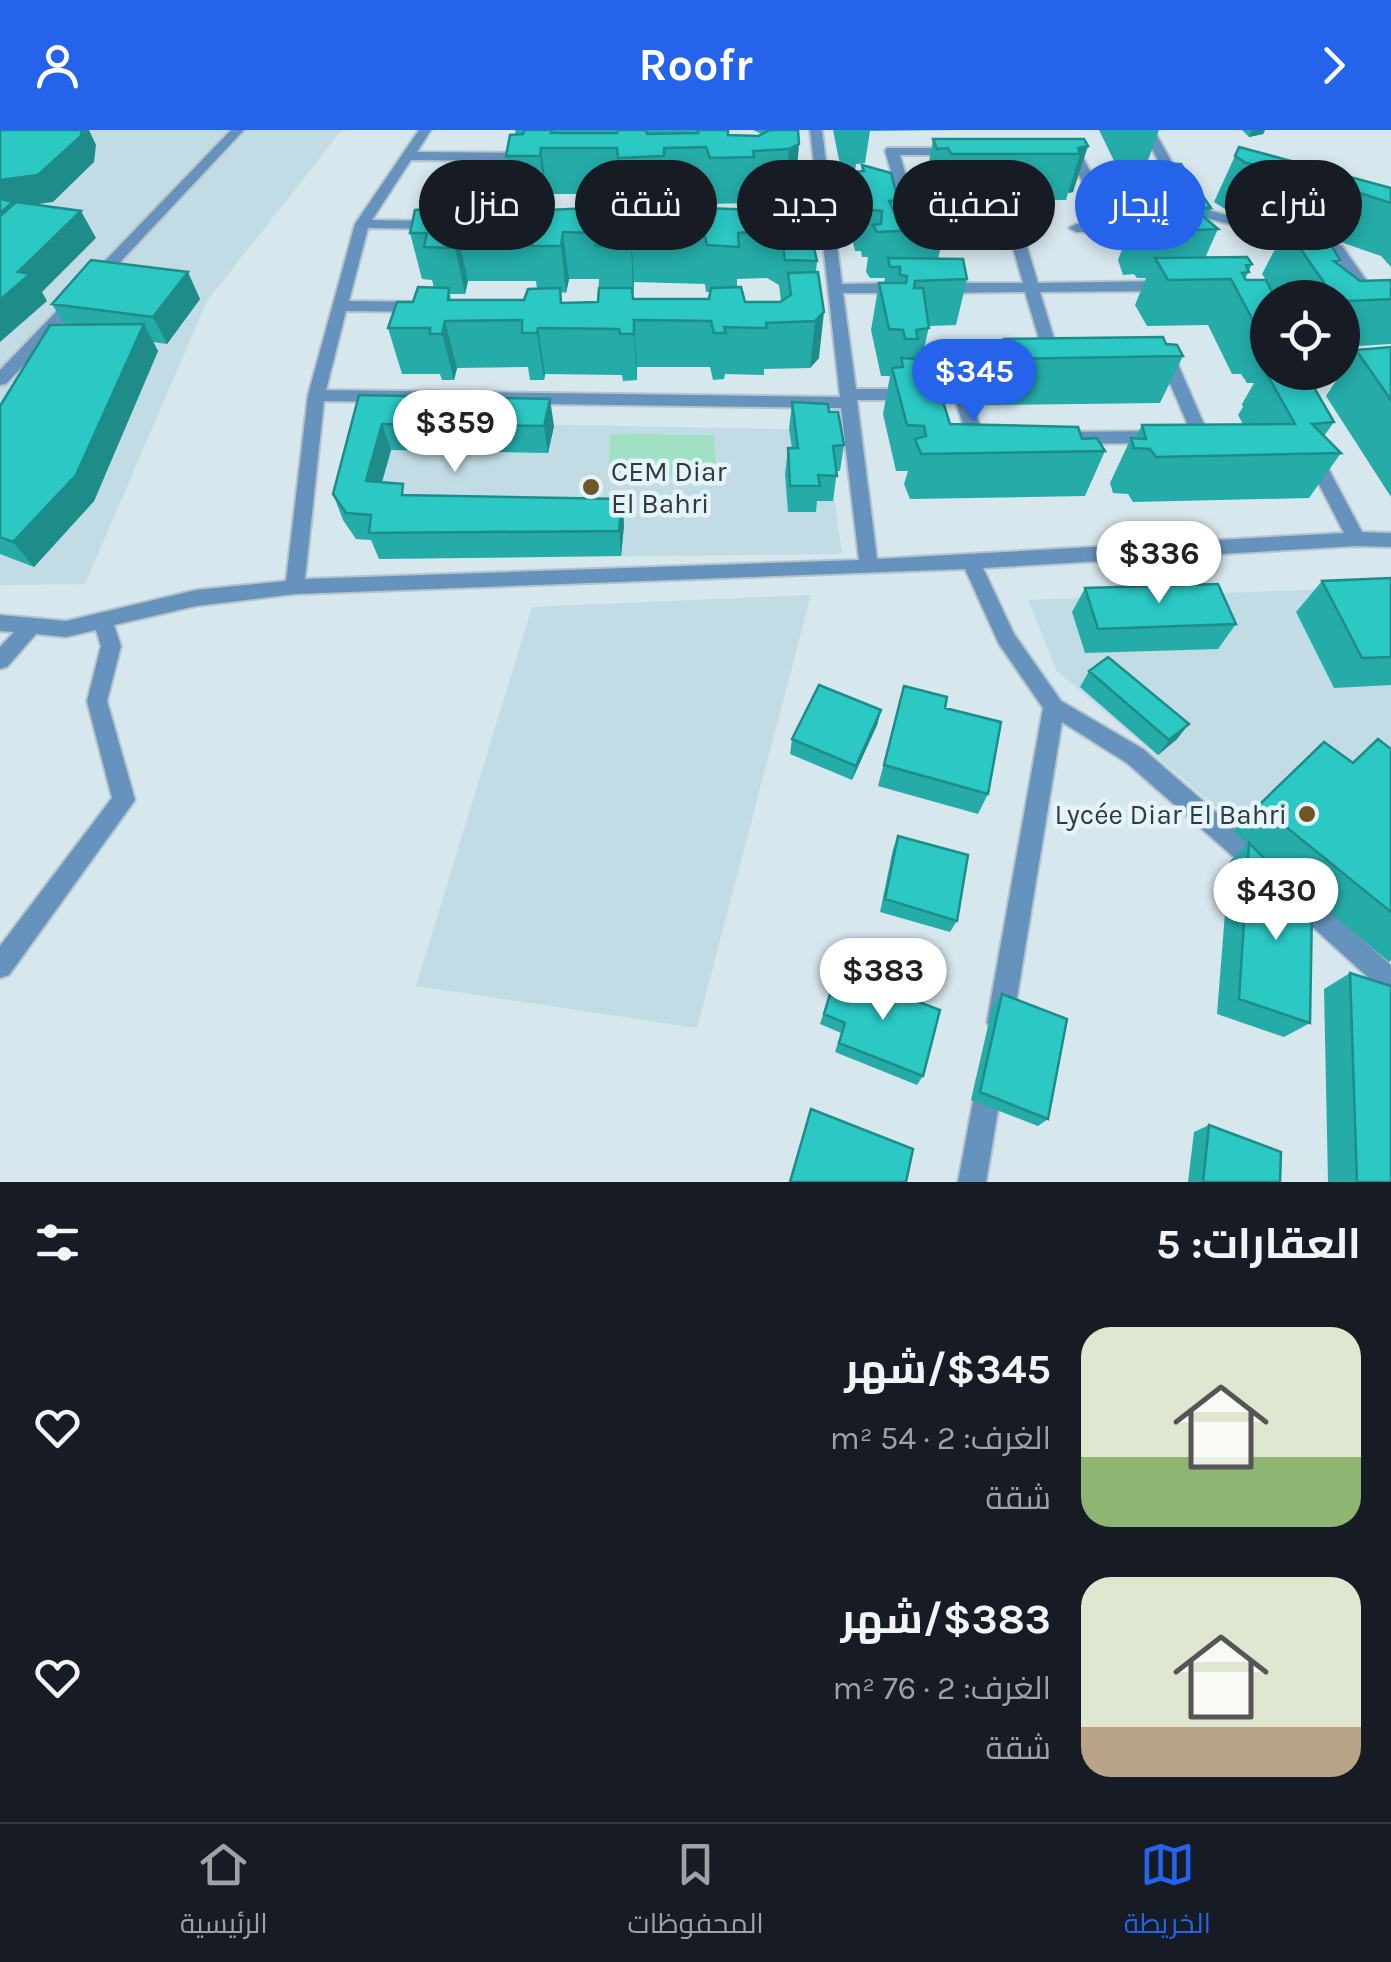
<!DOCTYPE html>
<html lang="ar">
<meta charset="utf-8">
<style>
body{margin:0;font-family:Karla,Cairo,sans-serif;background:#242831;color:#f1f3f6;direction:rtl;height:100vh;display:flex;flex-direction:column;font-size:38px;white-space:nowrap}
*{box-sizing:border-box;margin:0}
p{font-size:32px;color:#9ea1a6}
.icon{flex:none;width:55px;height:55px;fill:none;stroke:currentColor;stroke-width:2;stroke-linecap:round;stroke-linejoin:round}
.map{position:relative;height:1052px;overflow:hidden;direction:ltr}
.drawer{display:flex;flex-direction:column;background:#171b24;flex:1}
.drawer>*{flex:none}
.hud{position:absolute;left:30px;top:30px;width:1332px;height:90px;direction:rtl;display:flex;gap:20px}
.fabs{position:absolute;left:1250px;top:150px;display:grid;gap:20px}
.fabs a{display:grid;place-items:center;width:110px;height:110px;border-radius:50%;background:#171b24;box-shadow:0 5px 15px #0003;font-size:50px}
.price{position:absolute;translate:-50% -85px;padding:0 22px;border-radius:35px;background:#fff;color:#222;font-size:32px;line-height:65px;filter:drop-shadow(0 2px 5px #0008)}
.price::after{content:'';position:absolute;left:50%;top:60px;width:30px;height:22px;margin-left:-15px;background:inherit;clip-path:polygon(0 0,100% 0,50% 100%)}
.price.on{background:#2563eb;color:#fff}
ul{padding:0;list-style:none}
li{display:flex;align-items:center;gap:30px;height:250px;padding:0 30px}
li span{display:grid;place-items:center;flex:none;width:280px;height:200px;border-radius:30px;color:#555}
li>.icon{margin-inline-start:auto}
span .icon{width:120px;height:120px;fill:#fffc;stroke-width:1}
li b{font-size:42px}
h2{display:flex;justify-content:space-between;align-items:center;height:120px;padding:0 30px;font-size:42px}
.chip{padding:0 35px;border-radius:45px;background:#171b24;box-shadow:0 5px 15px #0003;font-size:35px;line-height:90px}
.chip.on{background:#2563eb;color:#fff}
header{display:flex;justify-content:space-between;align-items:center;height:130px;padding:0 30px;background:#2563eb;color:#fff;font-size:45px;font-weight:700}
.dock{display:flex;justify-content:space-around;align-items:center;height:140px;border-top:2px solid #363941;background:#171b24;font-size:28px;color:#9ea1a6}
.dock a{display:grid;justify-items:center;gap:5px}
.dock .on{color:#2563eb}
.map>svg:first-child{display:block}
</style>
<header><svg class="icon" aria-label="forward" viewBox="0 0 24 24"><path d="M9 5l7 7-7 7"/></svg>Roofr<svg class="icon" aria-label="person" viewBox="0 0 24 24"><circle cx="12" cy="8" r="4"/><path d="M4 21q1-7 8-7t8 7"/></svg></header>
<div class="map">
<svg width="1391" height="1052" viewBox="0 0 1391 1052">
<rect width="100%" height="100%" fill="#d6e7ed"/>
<path fill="#c2dce5" d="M0,0h342l-135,171 -122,283 -85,1z
M368,291l457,9 17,124 -463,5 2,-19 -25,-1 -13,-19z
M1391,457v370l-334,-286 -29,-71z
M811,465l-114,433 -281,-42 116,-379z"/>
<path fill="#a1e1c3" d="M610,304l104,1 2,41 -107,-1z"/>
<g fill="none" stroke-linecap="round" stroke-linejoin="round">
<g stroke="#b5c4ca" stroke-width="4">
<path id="street" d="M231,0h13l-238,254 -6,1v-15z
M419,0h12l-14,22 114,1 7,4 -7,4 -120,-1 -39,60 63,1 7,4 -7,4 -67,-1 -19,73 74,1 8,5 -8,5 -77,-1 -20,79 514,7 -18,-163 -38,-1 -7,-4 7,-4 37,1 -11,-96h12l7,55h47l7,4 -7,4h-46l12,91 61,-1 7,5 -7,5h-60l13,96h96l-12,-42 2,-4 33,-1 8,5 -8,5h-18l25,81 9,2v8h-22l-14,-43h-98l20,159 467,-26 -40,-78 3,-4h12l43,81 29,1v14l-35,-1 -373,22 31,66 47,67 82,48 127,110 3,8 -3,8 -8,3 -8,-3 -127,-112 -65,-41 -49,300 -4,9 -9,4 -9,-4 -4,-9 56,-314 -44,-64 -34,-75 -670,25 -99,12 -82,19 7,21 -14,55 28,99 -126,175 -9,3v-32l112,-148 -25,-97 14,-55 -5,-16 -30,7 -30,-3 -29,33 -7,2v-22l14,-15 -14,-1v-16l66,6 130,-31 90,-9 22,-186 47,-171zM324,271l517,7 18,152 -554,19z
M1142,0h12l31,56 -2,3h-10z
M887,18h73l2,3 -7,4h-55l20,70h34v6l-45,1 -24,-81z
M1064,18l16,4 40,76 -2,3 -42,1 -7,-4 7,-4h28l-35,-68 -12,-4z
M1189,75l153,41 29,41 -2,3h-10l-27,-38 -148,-40 -2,-3z
M1012,86l7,4 19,63 130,-2 7,5 -7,5 -128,1 20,66 -2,4h-12l-21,-70 -88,1 -7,-5 7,-5h86l-18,-63z
M1166,220l8,5 35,81 -2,4 -18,2 -8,-6 9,-6 -30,-70 -6,-5z
M1342,226h49v10h-49z
M1160,301l8,6 -8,6 -106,1 -8,-6 8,-6z
M1292,752l8,3 91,80v28l-9,-3 -98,-89 -4,-8 4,-8z
M990,937l9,4 4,9 -17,102h-28l19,-102 4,-9z"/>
</g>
<use href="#street" fill="#6692be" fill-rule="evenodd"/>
</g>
<path fill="#25aca9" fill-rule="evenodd" d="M515,0h213v5l30,1 4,-2 -9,-4h45l1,14 -4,46 -9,5 -34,2v6l-43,1 -4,-11 -40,1v8l-44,2 -1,-10h-73l-1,8h-33l-7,-46 10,-21z
M833,0h123l-86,1 -5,32 -9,1 -1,6h-14z
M1099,0h60l-12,33h-5l-2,6 -25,-6z
M1242,0h23l-2,4 -14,3z
M933,9h151l-11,53 -5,1 -2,7h-125l-2,-6 -11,1 -3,-10z
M1239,17l152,41v79l-10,-11 -55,-19 14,23 -2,4 22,17 31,-1v64l-49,3v-49h-65l-15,-24 24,-46 12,-1 -23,-8 -50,-10 -11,-7z
M1167,34l44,44 -5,11 12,10 -13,29 47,6 -7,15 23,19v74l66,50 -10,14 17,17 -32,45 -176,4 -5,-8 -15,-1 -3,-10 21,-45h4l7,-13 101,-1 -5,-9 5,-8 -1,-3 12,-21h-7l-6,-9h-9l-24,-49 -61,1 -12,-21 11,-27h-9l-3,-4 -11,1 -5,-15 17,-46 9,-1 17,-43h3z
M862,35l36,35 -3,12 50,17 -7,30 29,20 -11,46 -27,1 -9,42 30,56 132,15 23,12 -20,45 -175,3 -6,-15 4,-13h-12l-13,-57 7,-38h-9l-10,-46 8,-47h5l1,-5h-15l-4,-6 2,-15h-6l-1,-6h-6l-8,-33 6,-46h8z
M547,80l90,8h66l57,-4 57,47 -1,11 3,86 -9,10 -46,1v6l-39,-1 -1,5 -11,1 -3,-13h-73v13l-14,1 -1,-6 -77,-1 -1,6h-14l-2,-13 -71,1 -3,12h-12l-2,-6h-38l-14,-46 25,-26 21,-14 -2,-8 -10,-1 -12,-46 59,-16 64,1zM767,148l12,7 2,16 -36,1 -8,-15v-8zM569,149h30l-1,23 -36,1 -1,-11 5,1zM468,151h68l1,8 -13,11h-73l-1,-6h15zM634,152l71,2 1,8h4l-1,7h-76z
M200,169l-33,45 -14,-2 5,9 -64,150 -60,66 -34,-13v-148l64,-82 -12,-20z
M1004,209l162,5 17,12 -23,47 -174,2 -4,-11 14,-47 6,1z
M1391,217v150l-65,-101 30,-46z
M359,265l195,31 -6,27 -157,-3 -9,32 25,14 215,3 2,26 -3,31 -242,3 -8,-19 -15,-1 -13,-19 -10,-26z
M792,272l37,10 15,33 -4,26h-3l-4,30h-16l-1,11h-28l-3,-38 3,-26h4l-3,-19z
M1391,448v107l-57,3 -38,-76 26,-31z
M1085,458l151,36 -18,25 -133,4 -13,-41z
M1089,541l88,68 -19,16 -78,-68z
M904,556l41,22 43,86 -10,20 -100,-28z
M881,580l-4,15 -25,55 -62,-26 2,-15z
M1378,609l13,10v211l-2,2 -127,-106 48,167 -26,14 -67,-23 12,-152 19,-18 -15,-13 91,-89 28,20z
M898,706l59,85 -7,11 -70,-20 13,-63z
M837,841l86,105 -6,9 -82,-33 6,-19 -21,-9z
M1350,843l41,209h-63l-4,-193z
M1002,864l46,125 -10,7 -67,-26 22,-96z
M811,979l95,73h-117z
M1209,995l71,57h-92l6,-50z"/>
<path fill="#1e8c89" d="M82,0h7l7,15 -2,17 -41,40 -37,5 -16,48v-75z
M1252,0h13l-2,4 -14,3z
M799,14l-4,46 -9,5 3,-46z
M1088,16l-15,46 -5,1 12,-39 -2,-6z
M541,18l6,46 -1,8 -6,-46z
M81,81l15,27 -54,54 5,9 -47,41v-42l18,-28z
M563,102l6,47 -3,14 -5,-47z
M458,105l10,46 -3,13 -10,-46z
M631,105l3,47 -1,11 -2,-47z
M188,142l12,27 -33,45 -14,-27z
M824,182l-5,46 -9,10 5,-47z
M634,190l3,47v13l-3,-46z
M445,191l12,47 -3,12 -12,-46z
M144,194l14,27 -64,150 -60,66 -21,-25z
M538,198l7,46 -1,6 -7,-47z
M550,269l4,27 -6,27 -4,-27z
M382,294l9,26 -16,56 -9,-25z
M622,369l2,26 -3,31 -2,-25z
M881,580l-4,15 -25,55 4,-14z
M1189,594l-12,15 -19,16 11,-15z"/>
<path fill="#2bc8c4" stroke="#1e8c89" stroke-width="2.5" d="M82,0l-1,6 -43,39 -38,5v-50z
M524,0h28l-1,3h66l1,-3h28l1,4 51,-1v-3h30v5l30,1 12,-6h28l1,14 -10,5 -36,2 1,6 -44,1 -4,-11 -42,1v8l-46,2 -1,-10h-76l-1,8h-34l4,-21 13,-1z
M933,9h151l4,7 -10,2 2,6h-129l-3,-6 -11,1z
M1239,17l152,41v15l-93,-30 -52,-10 -11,-7z
M1167,34h14l30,44h-18l25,21 -62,3 -3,-5 -12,1 -6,-14 49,-5 -23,-39 8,-1z
M862,35l29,8 7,27 -9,1 5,11h46l5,17 -68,3 -4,-7 8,-1 1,-13 -13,-1 -1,-6h-6l-9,-32 11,-1z
M0,69l13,3 -13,11z
M16,72l65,9 -63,61 12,2 -30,26v-84z
M636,76l1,12h66l1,-10 55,2 1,4 47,4 10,43 -32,-1 -3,-21 -12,-8 -32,2 1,14 -32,-2 -2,-8 -74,-2v11h-35l2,-13 -35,-1 -2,14h-30v-12l-73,1 -3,13 -31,-1 3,-14h-17l5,-23 51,-3 -2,10 69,1 1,-11h12l1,3z
M1313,97l13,10 14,23 -6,1 26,20 31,-1v19l-41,2 -8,-1v-2l-8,-1 -48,-69z
M1247,127l5,7 -6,1 3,7 -7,1 4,7h20l9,18h-7v31l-11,-1 -26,-49 -63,1 -13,-22z
M888,128l75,1 4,20 -52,2 -1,7h9l6,40 -13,2 2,9h-13l-2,-9 -14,-1 -10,-46h27l1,-7 -7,-1v-8h-10z
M91,130l97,12 -35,45 -101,-13z
M818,142l6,40 -9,9 -49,2 1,5 -43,-1 2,6h-12l-3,-12 -77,-1v14h-14l-1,-5 -81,-1 -1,5h-15v-13l-77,1 -3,13h-12v-6h-42l9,-26h16l5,-15 31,1 -1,12h76l4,-11 32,-1 1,15 37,-1 1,-14h33l1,11h76l2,-11 30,-1 4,15h35l11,-7 -3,-22z
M144,194l-68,151 -63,67 -13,-5v-131l50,-81z
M1163,207l3,7 11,1 6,11 -183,3 -4,-12 10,1 -2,-9z
M1391,217v53l-35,-50z
M901,228l17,1 2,12 13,-1 17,54 128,3 4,12 15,-1 8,13 -184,3 -6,-15 11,-3 -2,-10 -17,-1 -15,-57 11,-1z
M1264,239h4v3h37l29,50 -22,2 29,29 -185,4 -6,-8 -16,-1 -3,-10 15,1 -4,-14 153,-1z
M359,265l191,4 -6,27 -162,-2 -16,57 37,3 -1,11 220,4 -3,32 -250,2 2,-18 -25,-2 -13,-19z
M792,272l36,2 1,8h9l6,33 -11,1 4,30 -19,-1 2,11h-30l-2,-38h10z
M1391,448v79l-29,1 -40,-77z
M1218,454l18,40 -138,5 -13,-41z
M1108,527l81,67 -20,16 -80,-69z
M819,555l62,25 -25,56 -64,-27z
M904,556l43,11 -2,11 56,14 -13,72 -104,-29z
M1378,609l13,10v163l-132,-107 65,-63 29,21z
M898,706l70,19 -11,66 -72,-22z
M1249,713l63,65 -2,115 -71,-24z
M837,841l103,39 -17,66 -84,-33 6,-20 -21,-9z
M1350,843l41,13v196h-34z
M1002,864l65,25 -19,100 -68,-27z
M811,979l102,40 -7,33h-116z
M1209,995l72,27 -1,30h-77z"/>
<g fill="#705527" stroke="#e3f5fb" stroke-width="4">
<circle cx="591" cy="357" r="10"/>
<circle cx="1307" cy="684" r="10"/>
</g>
<g text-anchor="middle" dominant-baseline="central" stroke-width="9" stroke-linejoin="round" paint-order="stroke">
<g font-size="28" fill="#333a3d" stroke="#e3f5fb" text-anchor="start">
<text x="611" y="341">CEM Diar<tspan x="611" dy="32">El Bahri</tspan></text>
<text x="1287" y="684" text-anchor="end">Lycée Diar El Bahri</text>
</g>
</g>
</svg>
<div class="fabs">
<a><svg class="icon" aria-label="locate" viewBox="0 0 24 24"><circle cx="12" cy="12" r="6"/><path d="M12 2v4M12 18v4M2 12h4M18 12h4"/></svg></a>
</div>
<b class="price on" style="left:974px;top:294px">$345</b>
<b class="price" style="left:455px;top:345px">$359</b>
<b class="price" style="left:1159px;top:476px">$336</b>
<b class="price" style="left:1276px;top:813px">$430</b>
<b class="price" style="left:883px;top:893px">$383</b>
<div class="hud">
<a class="chip">شراء</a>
<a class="chip on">إيجار</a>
<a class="chip">تصفية</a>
<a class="chip">جديد</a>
<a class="chip">شقة</a>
<a class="chip">منزل</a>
</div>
</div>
<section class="drawer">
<h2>العقارات: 5<svg class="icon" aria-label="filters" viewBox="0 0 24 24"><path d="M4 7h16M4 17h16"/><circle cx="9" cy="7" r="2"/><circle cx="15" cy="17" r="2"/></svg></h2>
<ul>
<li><span style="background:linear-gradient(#dfe7d0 65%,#8fb573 0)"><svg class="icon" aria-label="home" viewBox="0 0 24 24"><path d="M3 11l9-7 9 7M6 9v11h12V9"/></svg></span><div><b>$345/شهر</b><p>الغرف: 2 · 54 m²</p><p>شقة</p></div><svg class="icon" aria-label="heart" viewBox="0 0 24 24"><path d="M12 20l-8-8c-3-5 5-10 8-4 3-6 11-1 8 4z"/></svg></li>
<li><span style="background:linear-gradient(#dfe7d0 75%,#b9a48a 0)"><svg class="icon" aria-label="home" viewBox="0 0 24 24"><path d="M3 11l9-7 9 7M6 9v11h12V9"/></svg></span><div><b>$383/شهر</b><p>الغرف: 2 · 76 m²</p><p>شقة</p></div><svg class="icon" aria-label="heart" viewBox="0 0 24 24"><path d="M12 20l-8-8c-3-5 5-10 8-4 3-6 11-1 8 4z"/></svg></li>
</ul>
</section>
<nav class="dock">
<a class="on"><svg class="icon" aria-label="map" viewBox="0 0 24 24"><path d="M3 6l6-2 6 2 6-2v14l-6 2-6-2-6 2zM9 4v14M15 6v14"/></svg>الخريطة</a>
<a><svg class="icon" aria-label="saved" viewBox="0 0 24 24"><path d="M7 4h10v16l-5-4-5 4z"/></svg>المحفوظات</a>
<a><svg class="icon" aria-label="home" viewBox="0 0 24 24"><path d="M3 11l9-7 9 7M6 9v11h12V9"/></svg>الرئيسية</a>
</nav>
